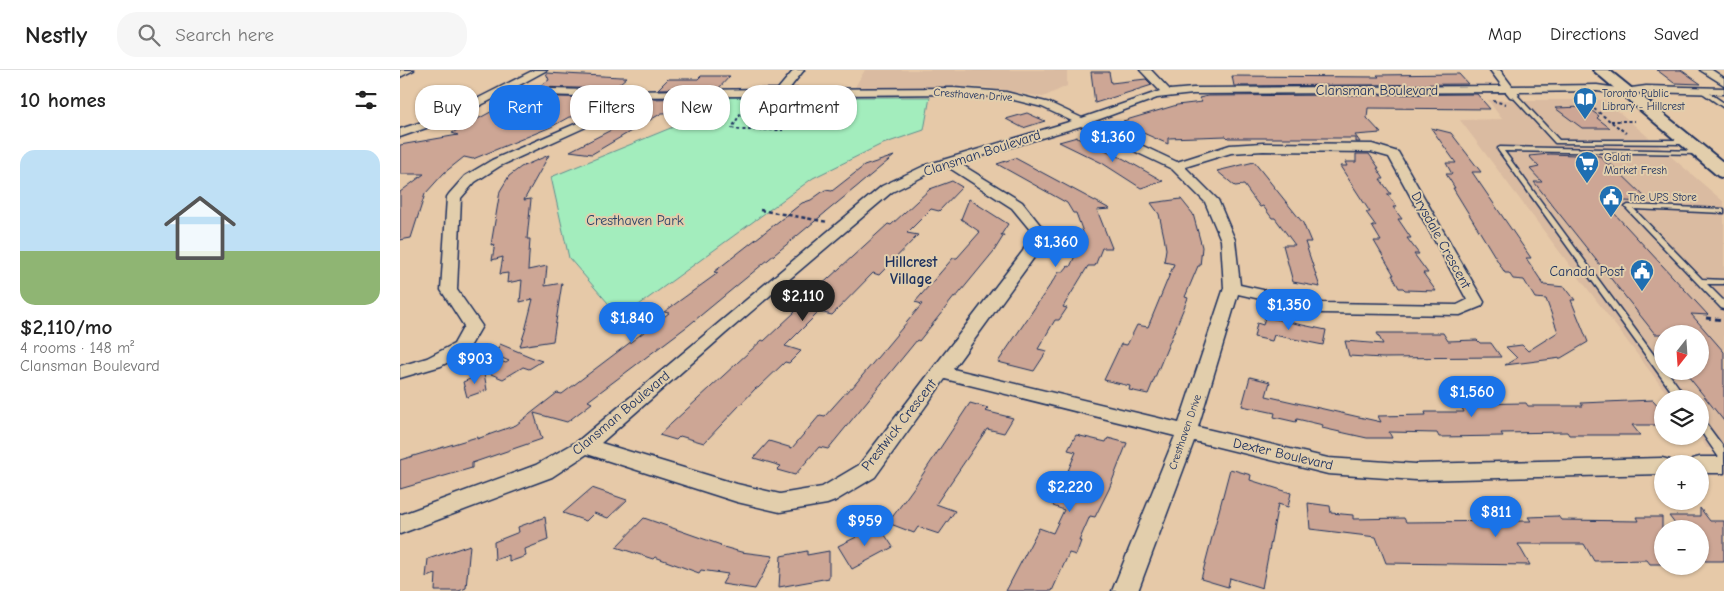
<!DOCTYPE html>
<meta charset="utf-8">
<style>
body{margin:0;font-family:"Comic Neue",sans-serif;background:#f6f6f6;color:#222;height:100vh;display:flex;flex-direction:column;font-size:19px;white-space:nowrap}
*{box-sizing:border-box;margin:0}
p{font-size:16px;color:#767676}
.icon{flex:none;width:28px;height:28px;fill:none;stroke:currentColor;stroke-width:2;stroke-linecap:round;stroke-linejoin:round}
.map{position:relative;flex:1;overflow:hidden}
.sheet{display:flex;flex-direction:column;background:#fff;width:400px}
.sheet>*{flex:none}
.hud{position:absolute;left:15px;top:15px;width:475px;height:45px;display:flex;gap:10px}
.needle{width:32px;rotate:197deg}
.controls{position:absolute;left:1254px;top:255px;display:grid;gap:10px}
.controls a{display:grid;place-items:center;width:55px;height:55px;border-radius:50%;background:#fff;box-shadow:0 1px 4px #0004;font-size:25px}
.price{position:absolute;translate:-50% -42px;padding:0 11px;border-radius:18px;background:#1a73e8;color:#fff;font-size:16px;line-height:32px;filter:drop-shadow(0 1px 2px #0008)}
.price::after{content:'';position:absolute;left:50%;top:30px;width:15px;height:11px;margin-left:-8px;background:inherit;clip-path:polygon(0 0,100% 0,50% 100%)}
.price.on{background:#222;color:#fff}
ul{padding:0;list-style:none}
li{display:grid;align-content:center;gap:10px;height:265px;padding:0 20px}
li+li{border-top:1px solid #e0e0e0}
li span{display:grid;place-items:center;height:155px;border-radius:15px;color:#555}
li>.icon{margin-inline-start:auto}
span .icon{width:90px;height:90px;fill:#fffc;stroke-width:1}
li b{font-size:21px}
h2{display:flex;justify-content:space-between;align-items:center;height:60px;padding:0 20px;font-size:21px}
.chip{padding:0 18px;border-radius:20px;background:#fff;box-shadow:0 1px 4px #0004;font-size:18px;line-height:45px}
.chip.on{background:#1a73e8;color:#fff}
header{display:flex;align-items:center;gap:30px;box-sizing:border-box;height:70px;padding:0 25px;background:#fff;border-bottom:1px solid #e0e0e0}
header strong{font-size:24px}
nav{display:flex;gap:28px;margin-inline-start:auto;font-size:18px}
.search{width:350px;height:45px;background:#f6f6f6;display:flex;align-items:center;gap:12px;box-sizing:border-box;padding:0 18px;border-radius:20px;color:#767676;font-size:19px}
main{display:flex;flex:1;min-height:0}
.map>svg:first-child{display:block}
</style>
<header>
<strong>Nestly</strong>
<div class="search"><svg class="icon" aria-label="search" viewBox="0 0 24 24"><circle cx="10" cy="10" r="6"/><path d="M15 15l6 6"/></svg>Search here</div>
<nav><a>Map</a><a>Directions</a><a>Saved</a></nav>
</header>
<main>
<section class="sheet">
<h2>10 homes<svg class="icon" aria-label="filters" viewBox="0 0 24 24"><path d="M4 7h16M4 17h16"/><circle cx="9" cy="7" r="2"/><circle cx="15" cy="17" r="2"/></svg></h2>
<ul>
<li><span style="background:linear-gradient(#bfe0f5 65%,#8fb573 0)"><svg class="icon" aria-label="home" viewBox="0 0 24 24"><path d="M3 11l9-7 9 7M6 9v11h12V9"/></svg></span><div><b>$2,110/mo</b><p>4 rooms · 148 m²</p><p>Clansman Boulevard</p></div></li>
</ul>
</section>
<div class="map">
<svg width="1324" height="521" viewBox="0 0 1324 521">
<rect width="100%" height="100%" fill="#e6c9a8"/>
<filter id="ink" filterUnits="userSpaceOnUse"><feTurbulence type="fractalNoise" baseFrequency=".02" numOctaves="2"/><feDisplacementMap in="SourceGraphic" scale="10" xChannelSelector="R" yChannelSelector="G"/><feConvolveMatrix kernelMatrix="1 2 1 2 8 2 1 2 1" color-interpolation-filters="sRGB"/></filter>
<g filter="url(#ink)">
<path fill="#dabba1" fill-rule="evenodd" d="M465,0h202v16l-24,11 -60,-10h-128z
M1088,30h117l119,102v246h-17l-8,-12 1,-37h-29l-211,-279 42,-1zM1262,264h38v37h-38z"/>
<path fill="#a3edbd" stroke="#5f8e8e" d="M318,27h212l-6,33 -44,15 -67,33 -192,140 -52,-60 -18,-81 149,-61z"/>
<path fill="#cda695" stroke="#1b2f5e" d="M1257,0h24l20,14 -27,-1z
M691,2h18l2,11 35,-4 6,6 -57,18z
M146,3l75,4h6l-14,12 -75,-2 11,-7z
M1059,4l9,10 -234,2 -2,-10 147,1 -2,-2z
M301,6h29l-11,12 -61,1 10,-10h30z
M1077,24l13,15 -122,-1 -1,10 14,15 -26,2 5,7h-4v-4h-128l-2,-2 -58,2v6l-36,-16 3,-1 -12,-6 54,-16 25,-3 -3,-4 9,-2z
M120,26l81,2 -27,19h-5l-18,10 -78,32 -9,-2 -20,16 -19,21 -14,44 -11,2v-48l24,-18h-24v-29l58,-10 -6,-2z
M309,28l-13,14 -34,1 -70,41 -22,-3 43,-22 34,-30z
M1184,37l5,2 10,7 -2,2 13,10h-28l-27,-20z
M627,43l18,8 -22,7 -17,-9z
M1031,58l20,5 30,39h-9l59,86h-5l18,27 21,2 10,13h-4l17,42 -27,16 -56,7 12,-7 -11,-11 16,-2 6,6 30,-19 -12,-33 -11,-1 -11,-18 -11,-1 -4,-6h-4l-52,-85h2l-9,-14h6l-6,-11h10z
M677,67l47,22 39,22 -22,7 -39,-25 -43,-21z
M956,84h13l10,14h-2l7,11h-4l11,15h-4l10,13h-4l9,12h-4l13,19h-4l12,16h-5l14,19h-5l13,18 -31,-1 -2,-2h-4l-7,-13h2l-20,-34h7l-9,-15h4l-10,-14h4l-30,-46h7l-2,-4h11z
M1150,84l50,2 8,9h4l36,35h-4l2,2 -44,-2 106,115 -17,-1 33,38v69l-40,-50h16v-37h-45l-121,-152h8l-12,-13 9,-2 -10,-11z
M149,85l-25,45 7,-1 -4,40h3l-2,31 19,-4 -2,20 17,-3 -9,58 -33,5 5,-15 8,-32 -13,3 2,-22 -15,3 1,-10 -8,1 3,-17 -11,3 3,-16 -4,1 9,-54 9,-15 12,-9z
M494,86l-205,169 -101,76 4,2 -25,19 -33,-9 8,26 -70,24v5l-72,21v-29l77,-23v2l39,-14 41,-32 5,1 107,-81 -5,-1 54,-39 -4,-1 88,-69 9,-3 14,-10 7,1 32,-25z
M615,88l95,51 -13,1 15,38h-10l-7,18h-7l-25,41 4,1 -8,12h-4l-17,29 9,2 -13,20 -36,-9 61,-90h4l5,-6 2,1 8,-18h2l3,-17 -7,-19h-3l-6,-10 -70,-39z
M854,92l49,61 8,19h-6l15,45 -27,-5 -10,-37h12l-20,-27h-3l-9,-12 -3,1 -16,-22 -9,1 -18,-15z
M552,111l10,6 -23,24 -8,-2 -24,24 11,2 -39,40 -6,-2 -41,42 -13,-3 -34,34 16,5 -12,12 -4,-1 -27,26h-2l-52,55 -24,-7 -4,4 -17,-5 103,-95 2,1 31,-29 -2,-1 95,-87 3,1 39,-36z
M569,129l39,25 -7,11h3l-10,16 -37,45h-2l-36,45 -2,-1 -89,109 -9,-2 -24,28 -18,-5 4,-4 -27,-8 15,-17 23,7 28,-33 5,1 25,-28h2l70,-84 -7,-2 38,-44h4l23,-26 -19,-13z
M781,129l12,15 9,33 -2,19h-2l-13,31 3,1 -40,96 -19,-4 1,-4 -26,-6 17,-36 6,1 10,-20 11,2 26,-63 -10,-2 2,-13 -2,-12 -5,-23 -8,-11z
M865,247l61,13 -3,15 -49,-10 -2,6 -18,-4 3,-14 6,2z
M977,263h66l5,8 29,-1 3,3h11l10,14 -119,1 -33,-2 -4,-15 38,3z
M100,274l36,15 6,2 -13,8 -6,-2 -20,12 -17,-7 17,-10 3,1 3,-2 -14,-6z
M84,303l3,17 -20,7 -4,-15z
M850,307l20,5 -4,14 115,26 -3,-6 48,-1 -1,-3h39l-4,-8 66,-1 2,3h55l-2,-3 72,-3 9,10v15h-30l8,10h-71l-2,-3 -66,1 2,3 -64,1 -2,-4 -48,-1 3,6h-25l-45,-10 1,-3 -26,-6 -1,3 -22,-5 1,-4 -33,-7z
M570,333l18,5 -3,3 28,7 -9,15 -17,-4 -51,75 19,7 -16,23 -21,-7 -4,6 -26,-10 27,-37z
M676,365l30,7 2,-4 19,5 -18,46 -14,28 -5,-1 -11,25h2l-5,14 -7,-2 -17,38h-46l33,-63 14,5 11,-23 -11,-4 23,-54 -8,-2z
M830,399l21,6 -1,5 41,13 -3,14 -10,-3 -16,84 -32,-10 -2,9 -27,-8z
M192,418l35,12 -19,18 -14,-5 -8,8 -23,-8z
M908,433l22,3 1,7 22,2v4l51,-1 2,4 125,-1 -3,-4 30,-1 3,4 78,1 -2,-4h25v47h-12l-3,-4 -53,1 -10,-17h-66l12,21 -144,-2 -10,-26 -66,-8z
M1300,438l10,13h14v40h-19l-5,-6v-26h-21l-10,-13h31z
M145,447l3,23 -23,9 1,7 -17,6v-7l-14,5 -1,-18 25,-10 -1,-5z
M244,448l77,27 -1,1 21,6 32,4 -18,33 -33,-5 6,-10 -27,-4 -2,3 -44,-16 -2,2 -37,-12z
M479,456l14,21 -41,22 -14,-23z
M70,475l-4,43 -7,3h-24l1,-17 -10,3 2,-18z
M407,481v4l22,-4v27l-50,9 2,-31z"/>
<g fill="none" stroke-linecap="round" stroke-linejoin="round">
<g stroke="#1b2f5e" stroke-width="3">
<path id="service" d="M1301,20h4l19,13v5l-23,-16z
M1112,24h4l43,46h128l3,2 -3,2 -132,-1 -43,-47z
M1100,77l201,4v2l-2,1 -195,-3 158,215v5h5l20,28h-10l-179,-249v-2z
M1228,135l96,4v4l-90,-4 68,70 22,1v4h-17l17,17v8l-3,-1 -95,-100 -1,-1z
M1300,349l4,2 20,27v12l-4,-1 -20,-29z"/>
</g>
<g stroke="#1b2f5e" stroke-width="3">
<path id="minor" d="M0,0h14l-14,7z
M134,0h13l-33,18 111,3 153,-2 16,-19h10l-15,19 165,-1 52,4 44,11 32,15 78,-27 -20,-21h11l19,20 23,-2 309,-2 -12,-16h10l12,16 85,-1 27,4 22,-3 78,2v6l-78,-2 -31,4 -5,-3 -13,-2 -80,1 2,3 -5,3 -4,-1 -4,-5 -313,2 -36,4 -65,24 85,40 53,-17 33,-2 109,1 26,8 86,150 -2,4 -22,9 -138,-2 -84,-19 -40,133 130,31 88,6 246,-6 8,2 1,4h-9v10l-246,6 -88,-6 -134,-33 -56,150h-26l63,-155 -230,-57 -70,98 -40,24 -8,3 -47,8 -43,-10 -150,-48 -35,23 -152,57v-19l136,-50 42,-24 304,-255 44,-21 146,-44 -30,-14 -36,-9 -52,-4 -326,3 -31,25 -97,44 -25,16 -14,16 -4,92 25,36 -15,26 -26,14 -41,12v-12l27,-8 27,-14 10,-18 -23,-36 6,-93 2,-3 16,-18 27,-16 97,-42 26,-21 -112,-3 -48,24 -55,19v-8l47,-15zM681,56l91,43 33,33 16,38 3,48 -45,135 -226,-54 85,-117 7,-21 -23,-29 -63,-39zM863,81l108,1 18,5 78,143 -10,5 -135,-2 -82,-18 -5,-45 -17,-40 -33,-33 46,-14zM548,97l64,41 19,23 -8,20 -164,214 -37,22 -42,7 -43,-10 -136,-41 125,-110 166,-141 42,-21z
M1300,0h12l12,8v7z
M1300,387h24v16h-24v-9h-10l2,-5z"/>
</g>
<g stroke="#1b2f5e" stroke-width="4">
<path id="secondary" d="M1193,0h16l115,93v15l-6,-2z"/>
</g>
<path stroke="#1b2f5e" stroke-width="2" stroke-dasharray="3 2.5" stroke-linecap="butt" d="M1181,29l45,34
M1093,31l13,3
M346,34l-14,24 8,2h43
M1211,51h24"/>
<path stroke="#1b2f5e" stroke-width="2.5" stroke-dasharray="4 3" stroke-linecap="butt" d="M360,140l68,12"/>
<path stroke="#1b2f5e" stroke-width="3" stroke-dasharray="5 4" stroke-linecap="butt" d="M1306,248l18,2"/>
<use href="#service" fill="#e2ceac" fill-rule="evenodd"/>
<use href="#minor" fill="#e2ceac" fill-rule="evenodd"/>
<use href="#secondary" fill="#e2ceac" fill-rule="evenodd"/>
</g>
</g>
<defs>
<g id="library-pin" transform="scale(1.25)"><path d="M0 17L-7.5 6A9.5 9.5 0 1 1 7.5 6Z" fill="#1f6fb2" stroke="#e2ceac"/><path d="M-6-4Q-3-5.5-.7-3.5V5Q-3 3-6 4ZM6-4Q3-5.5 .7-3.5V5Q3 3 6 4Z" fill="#fff"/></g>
<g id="supermarket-pin" transform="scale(1.25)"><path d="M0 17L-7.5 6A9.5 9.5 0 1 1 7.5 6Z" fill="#1f6fb2" stroke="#e2ceac"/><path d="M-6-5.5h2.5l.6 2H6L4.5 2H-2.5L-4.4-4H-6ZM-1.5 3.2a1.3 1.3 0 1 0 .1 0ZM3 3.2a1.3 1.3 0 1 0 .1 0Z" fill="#fff"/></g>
<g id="civic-pin" transform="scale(1.25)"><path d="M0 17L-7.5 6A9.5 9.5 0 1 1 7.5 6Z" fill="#1f6fb2" stroke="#e2ceac"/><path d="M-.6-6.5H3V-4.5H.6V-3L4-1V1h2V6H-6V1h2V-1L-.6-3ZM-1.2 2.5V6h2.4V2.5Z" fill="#fff"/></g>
</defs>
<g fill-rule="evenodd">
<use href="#library-pin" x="1185" y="29"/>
<use href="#supermarket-pin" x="1187" y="93"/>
<use href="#civic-pin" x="1211" y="127"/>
<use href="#civic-pin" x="1242" y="201"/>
</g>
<g text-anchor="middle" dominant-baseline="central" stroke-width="4" stroke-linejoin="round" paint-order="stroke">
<g font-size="11" fill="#1b2f5e" stroke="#e2ceac" text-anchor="start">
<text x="1202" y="23">Toronto Public<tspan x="1202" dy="13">Library - Hillcrest</tspan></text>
<text x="1204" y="87">Galati<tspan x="1204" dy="13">Market Fresh</tspan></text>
<text x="1228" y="127">The UPS Store</text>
</g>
<g font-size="11" fill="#1b2f5e" stroke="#e2ceac">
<text transform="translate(573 25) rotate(4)">Cresthaven Drive</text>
<text transform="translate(785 362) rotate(-71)">Cresthaven Drive</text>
</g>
<g font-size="14" fill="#1b2f5e" stroke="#e2ceac">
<text x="977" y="20">Clansman Boulevard</text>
<text transform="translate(582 83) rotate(-18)">Clansman Boulevard</text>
<text transform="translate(1041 170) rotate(61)">Drysdale Crescent</text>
<text transform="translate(221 343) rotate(-40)">Clansman Boulevard</text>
<text transform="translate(499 355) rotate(-52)">Prestwick Crescent</text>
<text transform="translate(883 384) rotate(13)">Dexter Boulevard</text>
</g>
<g font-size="14" fill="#294268" stroke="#e2ceac">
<text x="235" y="150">Cresthaven Park</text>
</g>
<g font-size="14" fill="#1b2f5e" stroke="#e2ceac" text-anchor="end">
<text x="1224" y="201">Canada Post</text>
</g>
<g font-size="15" font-weight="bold" fill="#1b2f5e" stroke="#e2ceac">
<text x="511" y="192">Hillcrest<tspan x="511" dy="17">Village</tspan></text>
</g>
</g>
</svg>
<div class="controls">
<a><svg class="needle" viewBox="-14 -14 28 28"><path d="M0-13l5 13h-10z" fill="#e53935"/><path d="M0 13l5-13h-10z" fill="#767676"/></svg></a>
<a><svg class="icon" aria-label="layers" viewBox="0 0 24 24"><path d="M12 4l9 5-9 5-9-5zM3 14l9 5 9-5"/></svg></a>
<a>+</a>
<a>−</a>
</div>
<b class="price" style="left:713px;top:93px">$1,360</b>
<b class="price" style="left:656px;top:198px">$1,360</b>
<b class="price on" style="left:403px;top:252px">$2,110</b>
<b class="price" style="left:889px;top:261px">$1,350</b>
<b class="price" style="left:232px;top:274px">$1,840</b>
<b class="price" style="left:75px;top:315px">$903</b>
<b class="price" style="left:1072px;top:348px">$1,560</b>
<b class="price" style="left:670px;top:443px">$2,220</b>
<b class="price" style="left:1096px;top:468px">$811</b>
<b class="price" style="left:465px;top:477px">$959</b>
<div class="hud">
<a class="chip">Buy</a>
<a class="chip on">Rent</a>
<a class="chip">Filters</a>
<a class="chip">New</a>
<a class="chip">Apartment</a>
</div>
</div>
</main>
